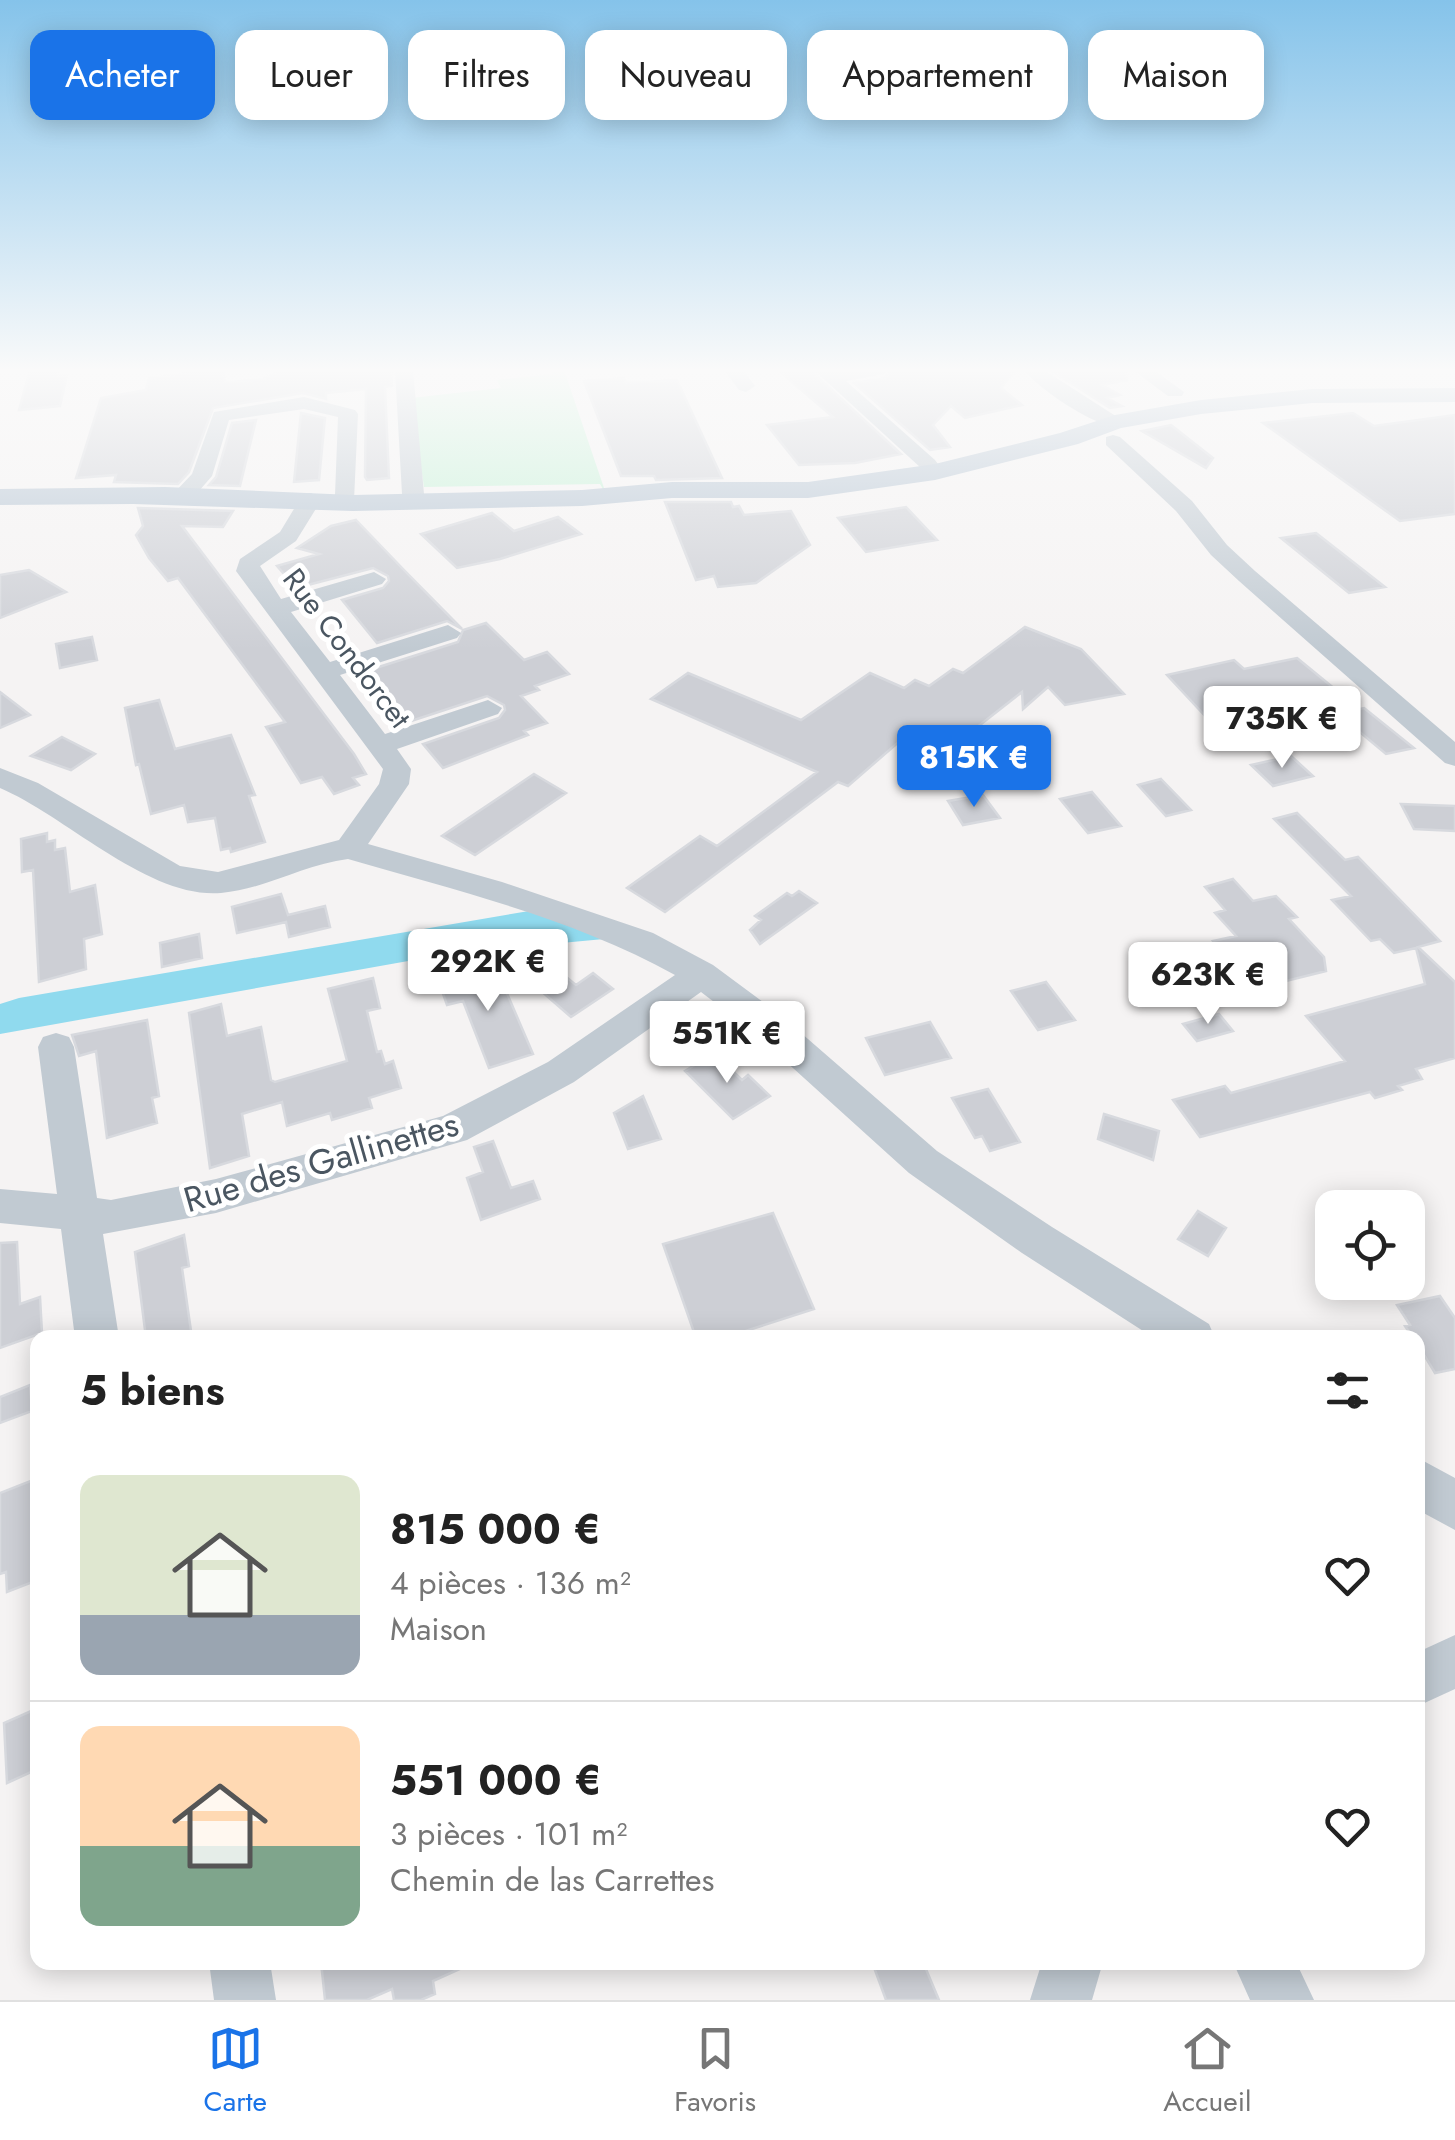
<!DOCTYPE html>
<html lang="fr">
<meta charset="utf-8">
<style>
body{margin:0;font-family:Jost,sans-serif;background:#f2f2f2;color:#222;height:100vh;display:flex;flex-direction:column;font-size:38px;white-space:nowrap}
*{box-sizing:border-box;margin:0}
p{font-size:32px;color:#767676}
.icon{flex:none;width:55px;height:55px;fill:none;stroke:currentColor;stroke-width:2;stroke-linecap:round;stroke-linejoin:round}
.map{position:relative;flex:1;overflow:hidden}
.panel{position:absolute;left:30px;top:1330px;width:1395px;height:640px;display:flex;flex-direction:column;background:#fff;border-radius:20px;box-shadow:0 5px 25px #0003}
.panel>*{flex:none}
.hud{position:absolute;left:30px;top:30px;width:1395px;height:90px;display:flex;gap:20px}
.controls{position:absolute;left:1315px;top:1190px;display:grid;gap:20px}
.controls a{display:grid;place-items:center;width:110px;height:110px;border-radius:20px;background:#fff;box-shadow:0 5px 25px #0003;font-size:50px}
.price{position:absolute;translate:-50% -85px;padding:0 22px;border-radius:10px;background:#fff;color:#222;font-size:32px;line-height:65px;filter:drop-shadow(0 2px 5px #0008)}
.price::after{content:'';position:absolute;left:50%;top:60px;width:30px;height:22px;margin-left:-15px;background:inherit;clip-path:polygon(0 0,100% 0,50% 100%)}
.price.current{background:#1a73e8;color:#fff}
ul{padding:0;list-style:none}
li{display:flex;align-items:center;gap:30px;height:250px;padding:0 50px}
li+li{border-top:2px solid #e0e0e0}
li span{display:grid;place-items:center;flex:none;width:280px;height:200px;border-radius:20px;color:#555}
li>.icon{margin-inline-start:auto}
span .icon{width:120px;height:120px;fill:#fffc;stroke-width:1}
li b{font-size:42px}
h2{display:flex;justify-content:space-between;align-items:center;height:120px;padding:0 50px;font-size:42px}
.chip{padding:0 35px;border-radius:20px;background:#fff;box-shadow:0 5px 25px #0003;font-size:35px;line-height:90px}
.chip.current{background:#1a73e8;color:#fff}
.tabs{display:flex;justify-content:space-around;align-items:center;height:140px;border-top:2px solid #e0e0e0;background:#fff;font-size:28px;color:#767676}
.tabs a{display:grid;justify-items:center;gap:5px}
.tabs .current{color:#1a73e8}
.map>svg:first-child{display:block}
</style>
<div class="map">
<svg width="1455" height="2000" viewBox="0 0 1455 2000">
<rect width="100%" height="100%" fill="#f5f3f3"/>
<path fill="#c3f1d5" d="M551,370h13l40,118 9,1h-10l-3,-5 -176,3 -13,-89 90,-10 -4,-8 55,-6z"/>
<path fill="#90daee" d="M529,911l75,28 -151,14 -453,81v-30l19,-6z"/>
<path fill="#cdcfd5" stroke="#d7d9de" stroke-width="2.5" d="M30,370h29l-1,6 9,-1 -7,31 -41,4z
M208,370h15l2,12h5l33,-3 18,-9h110l1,16 -7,1 4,91 -22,2 -2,-3 1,-88 -40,4v6l-23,-6 -90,15 -24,64 -11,12 -64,-2 2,-7 -40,3 25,-80 45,-8 3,-12z
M778,370h32l91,84 -46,9 -56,2 -32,-40 66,-8z
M891,370h124l-14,18 21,17 -57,13 -14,-12 -18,19 17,22 -20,3 -76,-67 31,-5z
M1057,370h69l1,10 -25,5 18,10 -13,3 15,8 -12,2 -58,-37z
M624,378l2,5 51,-3 45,98 -66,2 -2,-4h-33l-37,-95z
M301,413l24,5 -6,62 -25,2z
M1353,413l21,13 81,-11v99l-55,7 -137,-98z
M256,420l-16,66 -31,-1 7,-8 16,-54z
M1171,425l42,33 -7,10 -64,-37z
M665,502h66l2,5 6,-1 5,9 47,-4 19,34 -54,38 -38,4 -4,-11 -18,4z
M906,507l31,33 -71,12 -28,-34z
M138,508l95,3 -10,16 -41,-1 172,228 12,20 -13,4 6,7 -25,9 -12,-17 -21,6 -35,-56 19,-5 -107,-144 -10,3 -19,-23 -13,-23 7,-9z
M492,513l22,18 44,-14 23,17 -81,25 -43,9 -36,-34z
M356,520l48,50 58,59 -15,-8 -70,22 -35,-43 41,-12 6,-7 -1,-5 -15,-8 -77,20 -19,-22 42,-12 -22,-6 34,-22z
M1316,533l69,54 -36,6 -68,-55z
M29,570l37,22 -66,26v-43z
M486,623l38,37 23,-8 22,22 -34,12 4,4 -18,6 26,27 -23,8 4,4 -85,33 -20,-24 76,-26 6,-8 -1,-5 -17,-9 -82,27 -42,-51 95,-30 5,-12z
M1025,627l56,22 43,45 -59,11 -17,-18 -25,22 -1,-17 -74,58 -14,-6 -9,7 -24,-11 -53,46 -10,-4 -173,130 -38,-24 73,-52 17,10 100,-74 -166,-73 37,-26 113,47 69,-47 34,15 11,-8 14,6 24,-17 10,4z
M92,637l5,23 -37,8 -4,-24z
M1297,658l38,31 -129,28 -39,-42 67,-15 10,9z
M0,692l30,23 -30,13z
M159,700l16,49 56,-14 24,60 -6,1 16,46 -34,10 -1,-4 -9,2 -6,-32 -27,4 -4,-17 -33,9 -12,-50 -3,1 -11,-57z
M1364,708l50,40 -28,6 -48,-40z
M62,737l33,17 -24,16 -40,-14z
M1291,756l22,20 -40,10 -22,-21z
M534,774l32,19 -91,62 -33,-19z
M1161,779l30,31 -25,6 -28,-31z
M1092,792l29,34 -33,7 -28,-34z
M983,795l17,23 -37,7 -15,-24z
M1401,804l54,2v25l-41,-2z
M1297,813l48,47 13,-3 82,84 -22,6 37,35v76l-39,11 6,10 -24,7 4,4 -27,8 -5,-6 -170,45 -27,-37 52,-14 6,7 114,-32 -39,-45 119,-32 -9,-36 -22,5 -14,-14 -9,2 -39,-41 19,-4 -77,-77z
M47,833v9l8,-2v10l10,-2 5,44 25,-7 7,49 -18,5 2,30 -47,13 -6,-112 -11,2 -1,-33z
M1233,879l20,22 23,-5 21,21 -8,2 35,38 2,14 -72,18 -41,-48 23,-5 -21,-23 10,-3 -20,-23z
M799,891l18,12 -57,41 -10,-14 11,-10 -6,-4 32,-23 5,3z
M281,894l7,21 37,-9 5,21 -41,10 -3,-15 -49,11 -5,-26z
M199,934l3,24 -40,9 -2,-24z
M461,968l4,11 32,-9 36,84 -44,14 -26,-67 -16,4 -11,-31z
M593,973l20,16 -42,28 -30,-26 24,-15 11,9z
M373,978l7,30 -13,3 10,41 4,-1 4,13 8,-3 8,27 -32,10 3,10 -40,12 -2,-7 -43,13 -5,-24 -40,12 7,42 -39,12 -21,-155 32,-9 6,32 34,-9 10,53 4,2 72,-21 -19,-72z
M1046,982l29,38 -37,10 -27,-39z
M1219,1014l14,17 -36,10 -14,-17z
M147,1020l12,76 -7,2 5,25 -50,15 -11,-87 -17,5 -7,-21z
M930,1022l21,36 -66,17 -19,-37z
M714,1053l28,27 6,-5 22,21 -37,23 -48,-48z
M988,1089l32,53 -30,9 -8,-15 -7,2 -23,-40z
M643,1096l18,43 -33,10 -14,-36z
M1104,1114l55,17 -6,29 -55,-21z
M493,1141l18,47 22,-7 7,18 -59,21 -14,-42 16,-6 -9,-25z
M1198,1211l28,17 -18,28 -30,-17z
M773,1213l41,96 -90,29h-28l-33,-94z
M184,1235l5,31 -7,2 10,70h-46l-11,-86z
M17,1242l3,62 20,-7 2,36 -42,15v-105z
M1440,1296l15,22v51l-20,4 -17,-28v-7h-5l-8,-12 5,-1 -13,-20z
M30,1385l2,26 -32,12v-26z
M38,1478v102l-31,12 -1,-20 -6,2v-81z
M38,1708v61l-31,14 -3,-60z
M321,1962h154l-42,19 2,13 -14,6h-27l-2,-11 -25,11h-42z
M872,1962h51l16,38h-53z"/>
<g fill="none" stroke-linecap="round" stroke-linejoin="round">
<path fill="#c1cad2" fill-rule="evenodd" d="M395,370h18l11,124 -11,6 -11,-6z
M724,370h19l12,16 -9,6 -7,-2z
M814,370h73l-3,4 -38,7 89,79 3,4 -3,4h-14z
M1023,370h21l81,52 -10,6c-31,-9 -70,-35 -92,-58z
M1133,370h21l30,22 -2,4h-14z
M304,397l51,13 3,4 -4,86h-16l-3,-5 3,-78 -34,-8 -75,11 -17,56 -20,23h-16l-3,-5 19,-20 22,-62z
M1113,435l7,2 72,64 35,44 28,26 200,171v24l-10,-3 -206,-182 -28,-26 -35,-44 -70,-66v-8z
M311,493l11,6 -26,42 -36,25 21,33 93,-27 12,7 -4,5 -91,28 39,50 118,-37 13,8 -4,5 -117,37 45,59 103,-34 14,8 -4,6 -101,35 14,20 -2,15 -41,60 134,38 151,51 60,32 65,48 159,138 115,76 157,97 6,14h-61l-132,-85 -113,-80 -157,-142 -51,-39 -127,90 -107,58 -251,73 -113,21 16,104h-44l-14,-109 -61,-6v-34l57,5 -19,-147 5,-10 13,-4 13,4 5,10 23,151 14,2 105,-21 227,-63 105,-54 127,-87c-100,-56 -217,-84 -327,-116 -43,5 -82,30 -127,34 -73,6 -155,-77 -221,-105v-20l38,15 142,83 38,6 121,-32 40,-56 4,-15 -147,-198 4,-12 40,-27 23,-38z
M1418,1458l37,20v52l-37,-20z
M1455,1635v54l-37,17v-54z
M209,1962h61l6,38h-62z
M1042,1962h61l-11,38h-62z
M1233,1962h63l18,38h-64z"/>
<path fill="#b3c2d1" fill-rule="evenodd" d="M1455,388v14l-143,1 -111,11 -80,14 -43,16 -143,36 -127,18h-136l-90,8 -229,5 -220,-7 -133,1v-16l165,-2 188,8 229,-5 90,-8h136l127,-18 125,-31 55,-18 86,-15 111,-11z"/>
</g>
<linearGradient id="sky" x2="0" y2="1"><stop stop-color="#85c3ea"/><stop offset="0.57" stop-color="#fafafa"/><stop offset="1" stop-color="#fafafa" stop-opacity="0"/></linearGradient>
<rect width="1455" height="650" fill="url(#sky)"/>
<g text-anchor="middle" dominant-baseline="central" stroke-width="10" stroke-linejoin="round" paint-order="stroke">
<g font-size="30" fill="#4a5661" stroke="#fff">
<text transform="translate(347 648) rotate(53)">Rue Condorcet</text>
</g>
<g font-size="35" fill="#4a5661" stroke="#fff">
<text transform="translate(321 1162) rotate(-16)">Rue des Gallinettes</text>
</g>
</g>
</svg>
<div class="controls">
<a><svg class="icon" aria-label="locate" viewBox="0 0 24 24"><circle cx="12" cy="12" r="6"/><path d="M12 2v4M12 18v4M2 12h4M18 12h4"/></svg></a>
</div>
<b class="price" style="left:1282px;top:771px">735K €</b>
<b class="price current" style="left:974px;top:810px">815K €</b>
<b class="price" style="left:488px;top:1014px">292K €</b>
<b class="price" style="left:1208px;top:1027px">623K €</b>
<b class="price" style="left:727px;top:1086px">551K €</b>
<div class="hud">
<a class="chip current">Acheter</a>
<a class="chip">Louer</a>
<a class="chip">Filtres</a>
<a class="chip">Nouveau</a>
<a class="chip">Appartement</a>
<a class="chip">Maison</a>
</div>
<section class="panel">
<h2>5 biens<svg class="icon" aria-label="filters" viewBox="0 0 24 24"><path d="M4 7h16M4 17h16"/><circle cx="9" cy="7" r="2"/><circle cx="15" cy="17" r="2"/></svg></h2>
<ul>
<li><span style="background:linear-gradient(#dfe7d0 70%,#9aa5b1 0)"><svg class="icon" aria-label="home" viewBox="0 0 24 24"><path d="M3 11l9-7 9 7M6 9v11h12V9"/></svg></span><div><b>815 000 €</b><p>4 pièces · 136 m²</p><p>Maison</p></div><svg class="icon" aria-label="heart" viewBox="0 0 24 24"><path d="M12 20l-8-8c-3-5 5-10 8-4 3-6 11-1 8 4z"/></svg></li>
<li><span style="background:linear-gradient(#ffd9b3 60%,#7fa58c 0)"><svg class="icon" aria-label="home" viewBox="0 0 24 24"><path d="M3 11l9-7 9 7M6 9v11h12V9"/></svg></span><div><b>551 000 €</b><p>3 pièces · 101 m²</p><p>Chemin de las Carrettes</p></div><svg class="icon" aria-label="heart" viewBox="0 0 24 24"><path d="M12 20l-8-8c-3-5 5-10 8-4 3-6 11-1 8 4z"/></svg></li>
</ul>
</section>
</div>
<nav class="tabs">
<a class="current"><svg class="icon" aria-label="map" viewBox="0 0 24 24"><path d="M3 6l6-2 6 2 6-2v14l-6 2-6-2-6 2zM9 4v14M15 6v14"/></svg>Carte</a>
<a><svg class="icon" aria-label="saved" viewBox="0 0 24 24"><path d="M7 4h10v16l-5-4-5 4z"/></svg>Favoris</a>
<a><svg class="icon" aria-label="home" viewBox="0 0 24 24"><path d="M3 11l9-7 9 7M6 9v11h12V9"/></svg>Accueil</a>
</nav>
